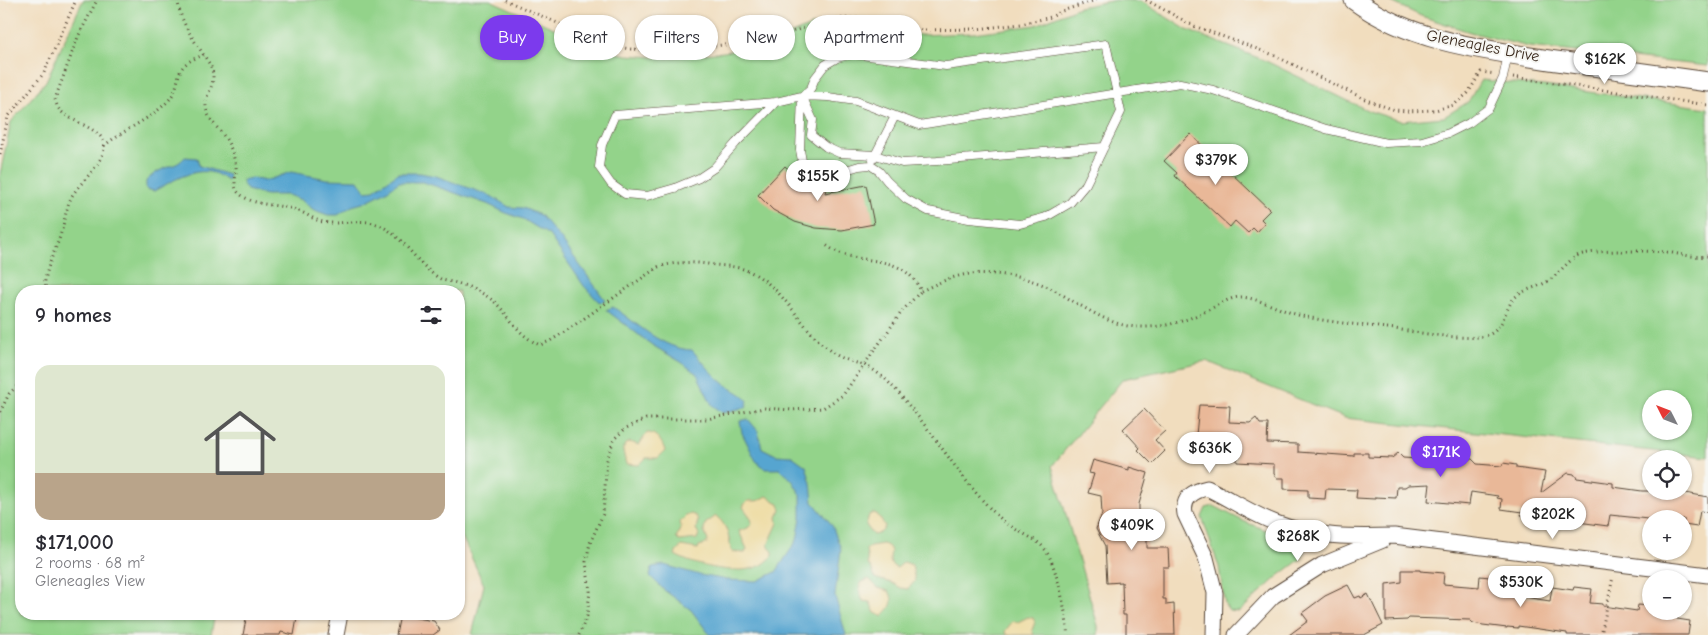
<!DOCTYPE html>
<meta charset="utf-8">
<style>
body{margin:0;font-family:"Comic Neue",sans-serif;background:#f2f2f3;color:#2b2b33;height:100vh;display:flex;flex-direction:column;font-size:19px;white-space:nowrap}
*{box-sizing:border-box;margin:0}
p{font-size:16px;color:#7c7c81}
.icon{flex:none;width:28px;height:28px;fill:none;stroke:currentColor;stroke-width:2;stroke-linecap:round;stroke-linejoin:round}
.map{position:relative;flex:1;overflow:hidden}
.side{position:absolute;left:15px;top:285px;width:450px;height:335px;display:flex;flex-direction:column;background:#fff;border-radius:20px;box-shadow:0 1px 4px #0004}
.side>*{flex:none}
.guide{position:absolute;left:480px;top:15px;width:475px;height:45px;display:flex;gap:10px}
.needle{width:32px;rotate:312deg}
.controls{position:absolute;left:1642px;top:390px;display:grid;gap:10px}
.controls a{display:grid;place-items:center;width:50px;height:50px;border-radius:50%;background:#fff;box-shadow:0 1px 4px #0004;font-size:25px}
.price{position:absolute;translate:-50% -42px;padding:0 11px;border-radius:18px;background:#fff;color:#222;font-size:16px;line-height:32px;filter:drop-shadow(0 1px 2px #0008)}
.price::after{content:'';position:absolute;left:50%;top:30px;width:15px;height:11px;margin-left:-8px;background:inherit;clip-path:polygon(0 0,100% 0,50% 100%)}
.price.selected{background:#7c3aed;color:#fff}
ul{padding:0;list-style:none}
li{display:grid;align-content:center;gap:10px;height:265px;padding:0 20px}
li+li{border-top:1px solid #e1e1e2}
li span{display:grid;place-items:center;height:155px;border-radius:15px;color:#555}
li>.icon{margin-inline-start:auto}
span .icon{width:90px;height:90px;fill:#fffc;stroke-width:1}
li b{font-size:21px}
h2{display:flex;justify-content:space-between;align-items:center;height:60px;padding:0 20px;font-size:21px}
.tag{padding:0 18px;border-radius:22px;background:#fff;box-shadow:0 1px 4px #0004;font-size:18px;line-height:45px}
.tag.selected{background:#7c3aed;color:#fff}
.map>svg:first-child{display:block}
</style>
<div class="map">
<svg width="1708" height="635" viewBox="0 0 1708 635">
<rect width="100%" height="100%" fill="#f6f6f2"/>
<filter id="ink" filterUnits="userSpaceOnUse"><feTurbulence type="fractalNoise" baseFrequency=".02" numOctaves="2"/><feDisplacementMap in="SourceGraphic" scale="10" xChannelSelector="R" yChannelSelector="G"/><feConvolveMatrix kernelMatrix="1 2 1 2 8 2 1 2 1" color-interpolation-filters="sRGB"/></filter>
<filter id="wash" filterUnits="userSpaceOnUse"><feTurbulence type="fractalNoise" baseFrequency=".0096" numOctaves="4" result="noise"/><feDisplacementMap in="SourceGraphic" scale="20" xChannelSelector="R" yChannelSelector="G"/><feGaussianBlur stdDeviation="1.12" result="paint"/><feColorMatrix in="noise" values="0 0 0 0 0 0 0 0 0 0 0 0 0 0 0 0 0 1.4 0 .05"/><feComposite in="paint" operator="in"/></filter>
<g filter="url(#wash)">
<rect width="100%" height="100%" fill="#f1ddbe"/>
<path fill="#93d38a" stroke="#677e54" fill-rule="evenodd" d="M83,0h407l116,51 21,4 38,3 59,-6 38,-6 49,-20 23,-5 38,2 27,9 22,3 53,-2 62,-8 43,-18 37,-7 25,1 46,29 79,31 103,50 32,10 43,-4 24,-15 13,-22 63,6 164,22v349l-363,-39 -139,-57 -83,18 -71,87 46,160v9h-626l12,-50 -25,-55v-239h-438v323h194l-4,21h-211v-461l11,-52 35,-41zM1651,399h33v32h-33z
M1387,0h321v66l-179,-19 -59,-15 -49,-16z
M1214,506l31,16 54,21 5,7 -3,9 -24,18 -38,35 -10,-1 -4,-6 -6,-38 -17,-50 4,-9z"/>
<path fill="#eeda9e" stroke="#94825e" d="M647,433c9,-1 16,10 18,18l-7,7h-12l-7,7 -13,-1 -3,-13 2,-7 5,-2 9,3z
M767,496l11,7 3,6 -4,8 1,6 -10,22 5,7v4c-5,4 -9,9 -16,11 -21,8 -63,-1 -82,-12l2,-4 4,-5 17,3 1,-3 7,-2 2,-3 -4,-10 1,-7 11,-8c13,10 12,22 16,36l13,1 2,-4 -8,-18 9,-3 4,-5 -1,-5 -8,-11c4,-10 9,-4 17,-7 2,-1 5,-3 7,-4z
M873,513l4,1 8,12c-2,6 -6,8 -12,9l-7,-10 3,-10z
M691,514l5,2 2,4 -2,9 3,5 -2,5 -18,2 -3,-3 5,-11 -1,-5 6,-6z
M883,544c17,5 -2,18 14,24l7,-6 8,3 3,16 -7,8 -7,-1 -9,-5 -15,-4 -3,-3 -3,-9 -3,-2 -2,-16 4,-3z
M869,579l9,9 11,3c6,11 2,17 -7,25l-7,-3 -5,-11 -7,-1c-3,-7 -4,-11 -3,-18z
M1028,617l5,1 2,4 -3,8 2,5h-28l-1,-4 8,-10 5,1z"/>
<path fill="#56a5d0" stroke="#486877" d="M185,157l12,1 2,8 30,9 -1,6c-4,-3 -9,-6 -14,-8 -21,-6 -43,9 -60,18l-8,-2v-8c5,-5 10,-9 17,-12 11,-5 14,-3 22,-12z
M291,172l36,7 31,1 7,11 9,-1 24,-17h22l16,3 55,20 18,11 14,1 17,7 21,24 44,61 -5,3 -16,-17 -35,-51 -26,-16 -17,-6 -19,-9 -64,-22h-24l-14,10 -22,11 -11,3 -14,9h-10l-14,-5 -13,-10 -13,-5h-22l-19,-5 -4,-6v-4l8,-2 14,3z
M613,307c24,16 49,42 79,43 11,12 21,25 34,35 8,6 16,8 22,16l-2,6 -23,6 -11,-8 -15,-31 -16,-12 -29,-17 -46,-35z
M748,419l10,12 4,17 14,7 16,1 14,10 5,17 2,19 19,23 9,24 -6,47 11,39h-136l-19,-25 -27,-20 -14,-14 2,-9 12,-2 36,10 27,5 30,1 19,-9 21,-32 4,-23v-22l-9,-15 -12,-11h-14l-10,-8 -14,-28 -2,-12z"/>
<g id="blocks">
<path fill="#e9b898" d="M1190,134l80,76 -9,9 4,4 -8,9 -4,-4 -5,5 -13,-12 -5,6 -55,-51 2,-3 -13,-12z
M814,163l18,6 -7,4v4l4,3 -4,13 41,-8 8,39 -32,6 -26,-2 -21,-6 -22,-12 -15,-15 27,-29 22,21 4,-13h3l3,-4z
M1199,405l31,1 -1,16 21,1 6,-5 4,6h8l-1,19 31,1v8l56,4v-3h14v4l24,1 6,-5 5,5 15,1 8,-6 7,1 3,5 26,3 5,-4 5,1 5,5 25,2 1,-3 13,2v3l29,4 -4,21 27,-20 6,1 3,4 36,5v4l29,4h32l34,6v15l-8,-1 -3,16 -13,-2v-6h-36l-38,-4 -2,11 -38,-5 1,-9 -28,-4 -1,10 -21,-3 1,-3 -21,-3 1,-10 -5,-1 1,-2 -27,-4 -2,13 -41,-4 2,-17 -22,1 -3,2h-8l-1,11 -21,-1v2l-19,-1 1,-8 -31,-1 -1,10 -17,-1v-8l-24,-1v-11h-7l-3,-4v-10l-37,-2v-10l-31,-2 1,-10h-7l-4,-5z
M1144,409l21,22 -10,9 10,11 -13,13 -14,-14 2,-2 -17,-19z
M1093,460l36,10v-3l19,6 -9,31v16h3v8l5,-1v21h21l1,19h-6v32h3v6l8,-1 1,31h-49v-20h-3l-1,-33 -15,1 -2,-37 -9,-17 6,-15 -1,-18 -13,-3 6,-19 -5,-1z
M1402,570h18v1l24,2 -1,11 36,3 1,-11 39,4 -2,16 33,5 2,-14 21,3 1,-3 18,2 -2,14 13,1v2l34,5 1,-6 13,1v5h27l-1,8 13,2 -2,14h-121v-2l-49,-7v2l-11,-1v1l-24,-3 -10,-2 -3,-3 -61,-2 -2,2 -21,1v-37l16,-2z
M1348,585l7,13 5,-2 1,2 7,-4 15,31 -19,10h-75l19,-14 -6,-8 23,-17z
M247,614h27l23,4 -3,17 -13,-3 -1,3h-37z
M400,615l34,6 6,9 -7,5h-37z"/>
</g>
</g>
<g filter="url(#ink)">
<use href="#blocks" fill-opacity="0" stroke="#564536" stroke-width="1"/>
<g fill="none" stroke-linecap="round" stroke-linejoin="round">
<g stroke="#564536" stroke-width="9">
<path id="service" d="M803,98l10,22 -2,15 15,12 13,6 36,2 27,8 35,-2 167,-14
M776,102l-40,41 -22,25 -15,10 -24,10 -28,8 -22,-2 -14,-10 -12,-17 3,-22 13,-30 161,-13 26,-6 26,1 28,4 63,24 261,-42 33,7 113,39 60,14 36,-2 27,-8 20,-10 20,-15 14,-30 5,-24
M873,159l22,-43
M812,169l-10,-8 -2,-11 2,-54 9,-8 4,-10 10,-13 12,-7 16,-4 93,12 160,-22 15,68 -35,72 -16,19 -24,14 -26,7 -51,-5 -41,-8 -22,-12 -19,-18 -8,-10 -9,-6 -11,1 -29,9"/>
</g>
<g stroke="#564536" stroke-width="17">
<path id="minor" d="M336,635l4,-21
M1214,635l1,-42 -9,-35 -21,-44c-3,-16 8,-23 22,-26 23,11 45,26 69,35 38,15 78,14 118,13l314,39
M1236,635l37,-39 49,-31 61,-25"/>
</g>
<g stroke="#564536" stroke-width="21">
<path id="tertiary" d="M1354,0c60,44 139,51 210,62 48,7 96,13 144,20"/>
</g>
<path stroke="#564536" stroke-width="3" stroke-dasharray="1 4" stroke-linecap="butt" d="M178,0c1,20 14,37 25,54 3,5 8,11 9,16 4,15 -5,21 -6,33 -1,15 13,25 20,36 5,8 8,18 10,28 1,8 -4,18 2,25 15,16 43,11 61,19 8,3 15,9 24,11 19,4 38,-5 56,3 25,11 37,39 60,53 4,3 9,3 14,4 12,3 25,8 35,15 21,14 26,37 52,48l10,-4 16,-10 92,-64c21,-6 36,-5 57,-2 10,1 21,1 31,5 38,15 54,59 86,82 9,7 21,10 32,13l39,-55 18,-19c-21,-43 -62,-21 -95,-46
M505,0l105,46 21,3 33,2 99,-10 69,-22 23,-1 18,2 49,10 54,-1 45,-5 30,-7 11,-6 34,-11
M1146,0l48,26 77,28 98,47 26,9 13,1 27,-1 19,-5 14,-12 13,-21 14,2
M1513,77l195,28
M104,146c20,-17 46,-26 64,-45 18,-20 -1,-34 36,-46
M0,154l8,-37 36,-44 32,-73
M47,291c-2,-5 -3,-9 -1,-15 3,-15 11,-29 15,-43 4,-13 5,-26 11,-37 9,-15 34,-34 32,-52 -2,-16 -35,-22 -45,-35 -2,-2 -3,-7 -4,-10l23,-62 19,-37
M921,291c15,-7 31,-15 48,-17 26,-2 56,2 79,13 9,4 18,10 26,15 22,12 41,25 66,25 21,1 43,-5 62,-14 12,-5 26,-16 39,-16 18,1 43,15 61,19 30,7 62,9 93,13 20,3 76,13 93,6 15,-6 16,-22 24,-34 8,-11 21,-12 33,-18 12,-6 20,-20 32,-27 12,-7 74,-5 89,-4 15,2 27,6 42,4
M0,412l9,-18 12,-12
M579,635l8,-19 3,-25 -4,-29 4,-19 13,-29 4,-54 7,-21 12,-11 20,-9h61l57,-11 28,2 31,-2 20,-13 21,-30c20,9 33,26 47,43 26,31 48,67 75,96 9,10 18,18 29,25 12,7 26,12 33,25 8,13 21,67 19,81
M1601,635l12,-58"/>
<use href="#service" stroke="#fff" stroke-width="8"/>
<use href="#minor" stroke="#fff" stroke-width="15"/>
<use href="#tertiary" stroke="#fff" stroke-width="19"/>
</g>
</g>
<g text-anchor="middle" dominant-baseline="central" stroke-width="4" stroke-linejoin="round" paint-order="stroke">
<g font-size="16" fill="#3b2a1e" stroke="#f6f6f2">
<text transform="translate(1483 46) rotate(11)">Gleneagles Drive</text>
</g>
</g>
</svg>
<div class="controls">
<a><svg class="needle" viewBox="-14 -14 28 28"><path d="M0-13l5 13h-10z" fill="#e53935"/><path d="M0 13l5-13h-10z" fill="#7c7c81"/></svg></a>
<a><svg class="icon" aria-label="locate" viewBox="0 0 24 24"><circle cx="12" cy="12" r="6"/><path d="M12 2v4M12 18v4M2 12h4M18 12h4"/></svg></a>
<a>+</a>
<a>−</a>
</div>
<b class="price" style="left:1605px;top:85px">$162K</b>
<b class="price" style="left:1216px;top:186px">$379K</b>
<b class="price" style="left:818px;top:202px">$155K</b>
<b class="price" style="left:1210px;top:474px">$636K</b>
<b class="price selected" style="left:1441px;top:478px">$171K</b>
<b class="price" style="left:1553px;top:540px">$202K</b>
<b class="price" style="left:1132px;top:551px">$409K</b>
<b class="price" style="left:1298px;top:562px">$268K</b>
<b class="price" style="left:1521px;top:608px">$530K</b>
<div class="guide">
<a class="tag selected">Buy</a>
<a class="tag">Rent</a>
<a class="tag">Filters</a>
<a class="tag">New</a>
<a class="tag">Apartment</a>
</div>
<section class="side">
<h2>9 homes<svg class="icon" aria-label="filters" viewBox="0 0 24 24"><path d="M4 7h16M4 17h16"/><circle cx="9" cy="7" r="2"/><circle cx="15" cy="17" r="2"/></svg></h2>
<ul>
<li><span style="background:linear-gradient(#dfe7d0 70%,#b9a48a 0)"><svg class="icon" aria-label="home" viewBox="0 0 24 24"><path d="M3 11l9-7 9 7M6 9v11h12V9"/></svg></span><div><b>$171,000</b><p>2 rooms · 68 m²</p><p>Gleneagles View</p></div></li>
</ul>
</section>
</div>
